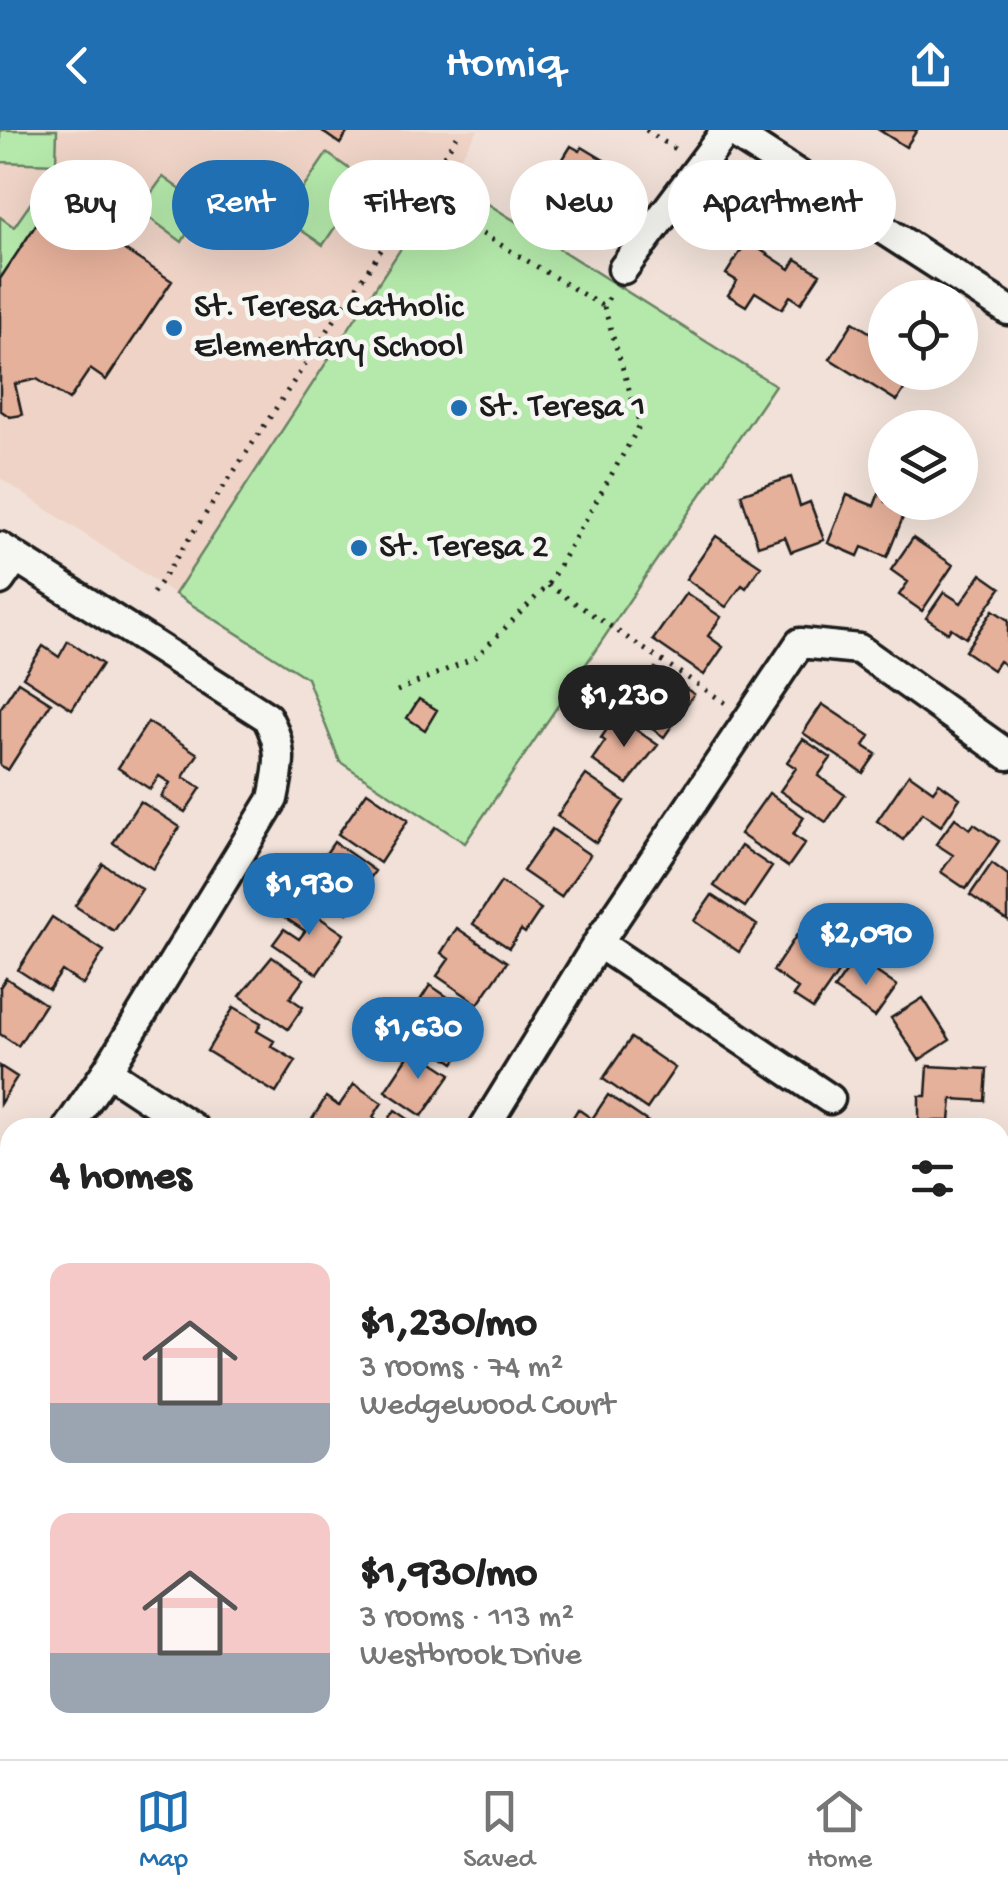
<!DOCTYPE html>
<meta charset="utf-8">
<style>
body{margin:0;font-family:"Gochi Hand",sans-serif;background:#f2f2f2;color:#222;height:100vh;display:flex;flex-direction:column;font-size:38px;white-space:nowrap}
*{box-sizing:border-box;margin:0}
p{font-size:32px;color:#767676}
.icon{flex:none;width:55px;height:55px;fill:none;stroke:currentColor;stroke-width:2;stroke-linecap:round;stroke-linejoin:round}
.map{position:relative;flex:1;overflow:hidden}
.drawer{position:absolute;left:0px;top:988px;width:1010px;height:642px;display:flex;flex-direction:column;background:#fff;border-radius:30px 30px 0 0;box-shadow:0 10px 40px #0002}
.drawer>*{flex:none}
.banner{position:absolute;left:30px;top:30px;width:950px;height:90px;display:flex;gap:20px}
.fabs{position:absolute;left:868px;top:150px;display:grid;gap:20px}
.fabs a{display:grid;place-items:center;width:110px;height:110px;border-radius:50%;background:#fff;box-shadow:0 10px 40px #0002;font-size:50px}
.price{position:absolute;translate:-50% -85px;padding:0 22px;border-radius:35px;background:#1f6fb2;color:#fff;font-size:32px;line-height:65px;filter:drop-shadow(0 2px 5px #0008)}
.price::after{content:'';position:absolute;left:50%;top:60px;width:30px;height:22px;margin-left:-15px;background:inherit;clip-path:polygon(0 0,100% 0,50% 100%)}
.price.on{background:#222;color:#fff}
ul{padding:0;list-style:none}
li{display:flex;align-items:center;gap:30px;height:250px;padding:0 50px}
li span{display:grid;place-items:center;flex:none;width:280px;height:200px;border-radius:20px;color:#555}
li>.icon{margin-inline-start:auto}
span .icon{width:120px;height:120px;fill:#fffc;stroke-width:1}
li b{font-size:42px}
h2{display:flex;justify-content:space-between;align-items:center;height:120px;padding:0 50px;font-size:42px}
.chip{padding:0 35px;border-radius:45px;background:#fff;box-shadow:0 10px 40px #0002;font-size:35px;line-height:90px}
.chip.on{background:#1f6fb2;color:#fff}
header{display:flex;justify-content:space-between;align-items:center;height:130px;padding:0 50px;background:#1f6fb2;color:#fff;font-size:45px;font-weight:600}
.tabs{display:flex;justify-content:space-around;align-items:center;height:140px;border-top:2px solid #e0e0e0;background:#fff;font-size:28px;color:#767676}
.tabs a{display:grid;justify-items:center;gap:5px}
.tabs .on{color:#1f6fb2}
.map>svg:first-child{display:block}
</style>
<header><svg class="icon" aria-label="back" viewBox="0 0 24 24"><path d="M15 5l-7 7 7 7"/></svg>Homiq<svg class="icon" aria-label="share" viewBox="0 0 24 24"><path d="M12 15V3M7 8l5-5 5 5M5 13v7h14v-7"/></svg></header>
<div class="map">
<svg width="1008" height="1629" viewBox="0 0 1008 1629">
<rect width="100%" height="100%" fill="#f1e1d8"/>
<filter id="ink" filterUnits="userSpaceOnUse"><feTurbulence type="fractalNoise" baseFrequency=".01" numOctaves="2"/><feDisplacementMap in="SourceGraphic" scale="20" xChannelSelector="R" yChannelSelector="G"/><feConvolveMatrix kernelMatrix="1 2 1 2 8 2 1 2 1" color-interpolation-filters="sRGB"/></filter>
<g filter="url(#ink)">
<path fill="#eed3c6" d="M0,0h478l-303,464 -175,-116z"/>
<path fill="#b5e9ab" stroke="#688264" stroke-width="2.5" d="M0,0h57l-1,34 -56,-2z
M327,23l39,28 -43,64 -40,-27z
M163,47l40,29 -21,36 -43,-32z
M447,48l328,207 -310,458 -125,-81 -33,-84 -132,-84z
M44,54l35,23 -5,9 -23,-14 -51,77v-62l14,10z"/>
<path fill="#e6b19b" stroke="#1c1c1c" stroke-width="2.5" d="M320,0h29l-9,14z
M879,0h38l-11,17z
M571,16l9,5 2,-4 30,18 -33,53 -30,-18 7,-11 -8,-6z
M51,72l121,79 -66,99 -16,-11 -21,31 -32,-21 -22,5 7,31 -12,2 -10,-7v-131z
M747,111l43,28 6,-10 24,15 -19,29 -11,-7 -8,13 -27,-17 -9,14 -18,-11 9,-14 -11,-7z
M853,192l32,20v30h30l-18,29 -67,-42z
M791,347l9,29 10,-4 14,38 -33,12 -6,-15 -27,9 -17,-52z
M879,363l6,2v7l23,3 -21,52 -25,-10 -4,9 -30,-13 19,-48 27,11z
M716,406l45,30 -15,22 -4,-3 -16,22 -40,-28z
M913,408l40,27 -31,46 -23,-16 9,-13 -17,-12z
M981,444l20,14 -35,50 -15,-10 -3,5 -22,-15 18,-26 17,11z
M686,463l35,24 -13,19 15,11 -19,28 -51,-35z
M993,480l15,10v47l-9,-6 -6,9 -28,-19z
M68,511l34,23 -30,45 -49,-32 20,-31 16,11z
M655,538l39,26 -30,43 -38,-26z
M18,552l33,21 -43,67 -8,-5v-56z
M419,569l18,11 -12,20 -18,-12z
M822,574l48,32 -6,10 12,8 -13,19 -60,-40z
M616,586l42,29 -31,39 -35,-24 13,-19 -4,-3z
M148,592l50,32 -15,23 18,11 -16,24 -24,-15 9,-14 -11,-7 -9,13 -32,-21z
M803,609l28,19 -13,18 27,19 -19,27 -46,-31 16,-23 -9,-6z
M909,644l24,17 6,-8 21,15 -19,28 -19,-13 -19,27 -26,-19z
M586,645l38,26 -28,42 -39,-27z
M367,662l41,28 -28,43 -42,-29z
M769,663l35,24 -11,18 12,8 -17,24 -48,-33z
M140,671l40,26 -27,42 -40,-26z
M955,688l15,11 4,-5 25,17 -33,48 -25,-17 12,-17 -17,-11z
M552,699l38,26 -29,42 -38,-26z
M334,712l41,29 -28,42 -42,-29z
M741,716l31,21 -27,40 -31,-21z
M992,733l16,12v46l-38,-26z
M103,734l39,25 -28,42 -39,-25z
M501,752l40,27 -16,24 -4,-3 -12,18 -36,-24z
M712,765l45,30 -18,27 -45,-31z
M295,771l49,33 -27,40 -44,-30 11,-15 15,10 6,-8 -21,-14z
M52,787l52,34 -21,34 -21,-14 -13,19 -31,-20z
M804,794l29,20 -12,17 17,12 -25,36 -20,-13 5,-7 -25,-18z
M457,798l50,34 -29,42 -41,-28 12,-17 -8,-6z
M272,827l32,22 -14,19 13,9 -15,22 -48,-33z
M856,828l41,28 -22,31 -41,-28z
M6,848l39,26 -27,42 -18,-12v-47z
M430,855l53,36 -29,42 -40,-27 14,-20 -13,-8z
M923,868l27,42 -31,20 -28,-42z
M234,877l27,16 -4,8 17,10 -3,5 25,15 -20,32 -69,-42z
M631,908l44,30 -28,41 -44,-30z
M413,919l38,25 -29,42 -37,-25z
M0,936l17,11 -17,27z
M928,936l59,3 -2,32 -33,-2 -2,22h-31v-25h7z
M354,954l28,19 -9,14 12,8 10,-15 22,15 -96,3 -10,-7 15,-24 13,9z
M608,965l43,29 -2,4h-83l12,-19 14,10z
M3,1208l7,5v63l-10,-7v-9l5,-7 -5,-3v-37z
M1000,1541l8,6v34l-3,-2 -5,6z
M10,1560v39l-10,-7v-17z
M231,1620h42l-6,9h-22z
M559,1620h43l2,9h-43z
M941,1620h14l12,9h-46l5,-7 9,6z"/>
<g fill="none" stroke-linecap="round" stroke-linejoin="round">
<g stroke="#1c1c1c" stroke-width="35">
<path id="minor" d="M729,0l279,180
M623,139l104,-139
M0,417l267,170c17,32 13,48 6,82l-166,272 -39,57
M0,450l16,-23
M598,813l232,156
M107,941l86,57
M484,998l114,-185 202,-300 59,6 149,106
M0,1097l10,-15
M0,1350l10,7
M415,1620l14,9
M86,1629l7,-9"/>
</g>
<g stroke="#1c1c1c" stroke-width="48">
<path id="secondary" d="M1000,1335l8,-12
M791,1629l6,-9"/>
</g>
<path stroke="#1c1c1c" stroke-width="5" stroke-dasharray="2.5 8" stroke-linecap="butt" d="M646,0l35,23
M422,62l59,41 123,74
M548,455l182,121
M153,463l308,-463
M397,561l79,-34 72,-72 92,-160 -36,-118 7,-14"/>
<use href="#minor" stroke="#f6f6f2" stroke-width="28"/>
<use href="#secondary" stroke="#f6f6f2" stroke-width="40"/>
</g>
</g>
<g fill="#1f6fb2" stroke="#f6f6f2" stroke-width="4">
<circle cx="174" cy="198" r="10"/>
<circle cx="459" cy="278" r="10"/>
<circle cx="359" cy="418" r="10"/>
</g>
<g text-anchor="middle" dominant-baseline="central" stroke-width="9" stroke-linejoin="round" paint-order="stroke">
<g font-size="35" fill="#1c1c1c" stroke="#f6f6f2" text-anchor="start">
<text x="194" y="178">St. Teresa Catholic<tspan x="194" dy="40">Elementary School</tspan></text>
<text x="479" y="278">St. Teresa 1</text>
<text x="379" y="418">St. Teresa 2</text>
</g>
</g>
</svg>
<div class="fabs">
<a><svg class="icon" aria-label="locate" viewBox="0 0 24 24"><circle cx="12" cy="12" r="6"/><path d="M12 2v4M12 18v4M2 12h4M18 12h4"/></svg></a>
<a><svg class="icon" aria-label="layers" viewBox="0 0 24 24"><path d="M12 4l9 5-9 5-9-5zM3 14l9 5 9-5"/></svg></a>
</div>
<b class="price on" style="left:624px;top:620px">$1,230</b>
<b class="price" style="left:309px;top:808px">$1,930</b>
<b class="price" style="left:866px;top:858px">$2,090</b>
<b class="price" style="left:418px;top:952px">$1,630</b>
<div class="banner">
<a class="chip">Buy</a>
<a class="chip on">Rent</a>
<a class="chip">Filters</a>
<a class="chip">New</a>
<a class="chip">Apartment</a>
</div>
<section class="drawer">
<h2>4 homes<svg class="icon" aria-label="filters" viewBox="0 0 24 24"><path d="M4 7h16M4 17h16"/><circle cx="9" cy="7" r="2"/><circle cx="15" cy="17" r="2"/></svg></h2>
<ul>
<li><span style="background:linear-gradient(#f6c9c9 70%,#9aa5b1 0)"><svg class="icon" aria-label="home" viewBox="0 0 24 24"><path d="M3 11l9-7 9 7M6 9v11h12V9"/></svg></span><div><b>$1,230/mo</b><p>3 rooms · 74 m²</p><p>Wedgewood Court</p></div></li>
<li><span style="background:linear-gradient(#f6c9c9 70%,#9aa5b1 0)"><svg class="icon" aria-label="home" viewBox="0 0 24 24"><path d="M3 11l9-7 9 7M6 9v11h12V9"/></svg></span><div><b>$1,930/mo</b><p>3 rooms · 113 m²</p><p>Westbrook Drive</p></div></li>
</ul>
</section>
</div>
<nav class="tabs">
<a class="on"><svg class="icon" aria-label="map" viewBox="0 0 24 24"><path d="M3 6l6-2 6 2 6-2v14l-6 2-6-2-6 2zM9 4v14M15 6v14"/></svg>Map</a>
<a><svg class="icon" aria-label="saved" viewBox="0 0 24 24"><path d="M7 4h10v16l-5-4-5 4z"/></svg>Saved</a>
<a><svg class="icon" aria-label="home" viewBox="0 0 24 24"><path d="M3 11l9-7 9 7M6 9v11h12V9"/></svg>Home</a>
</nav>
